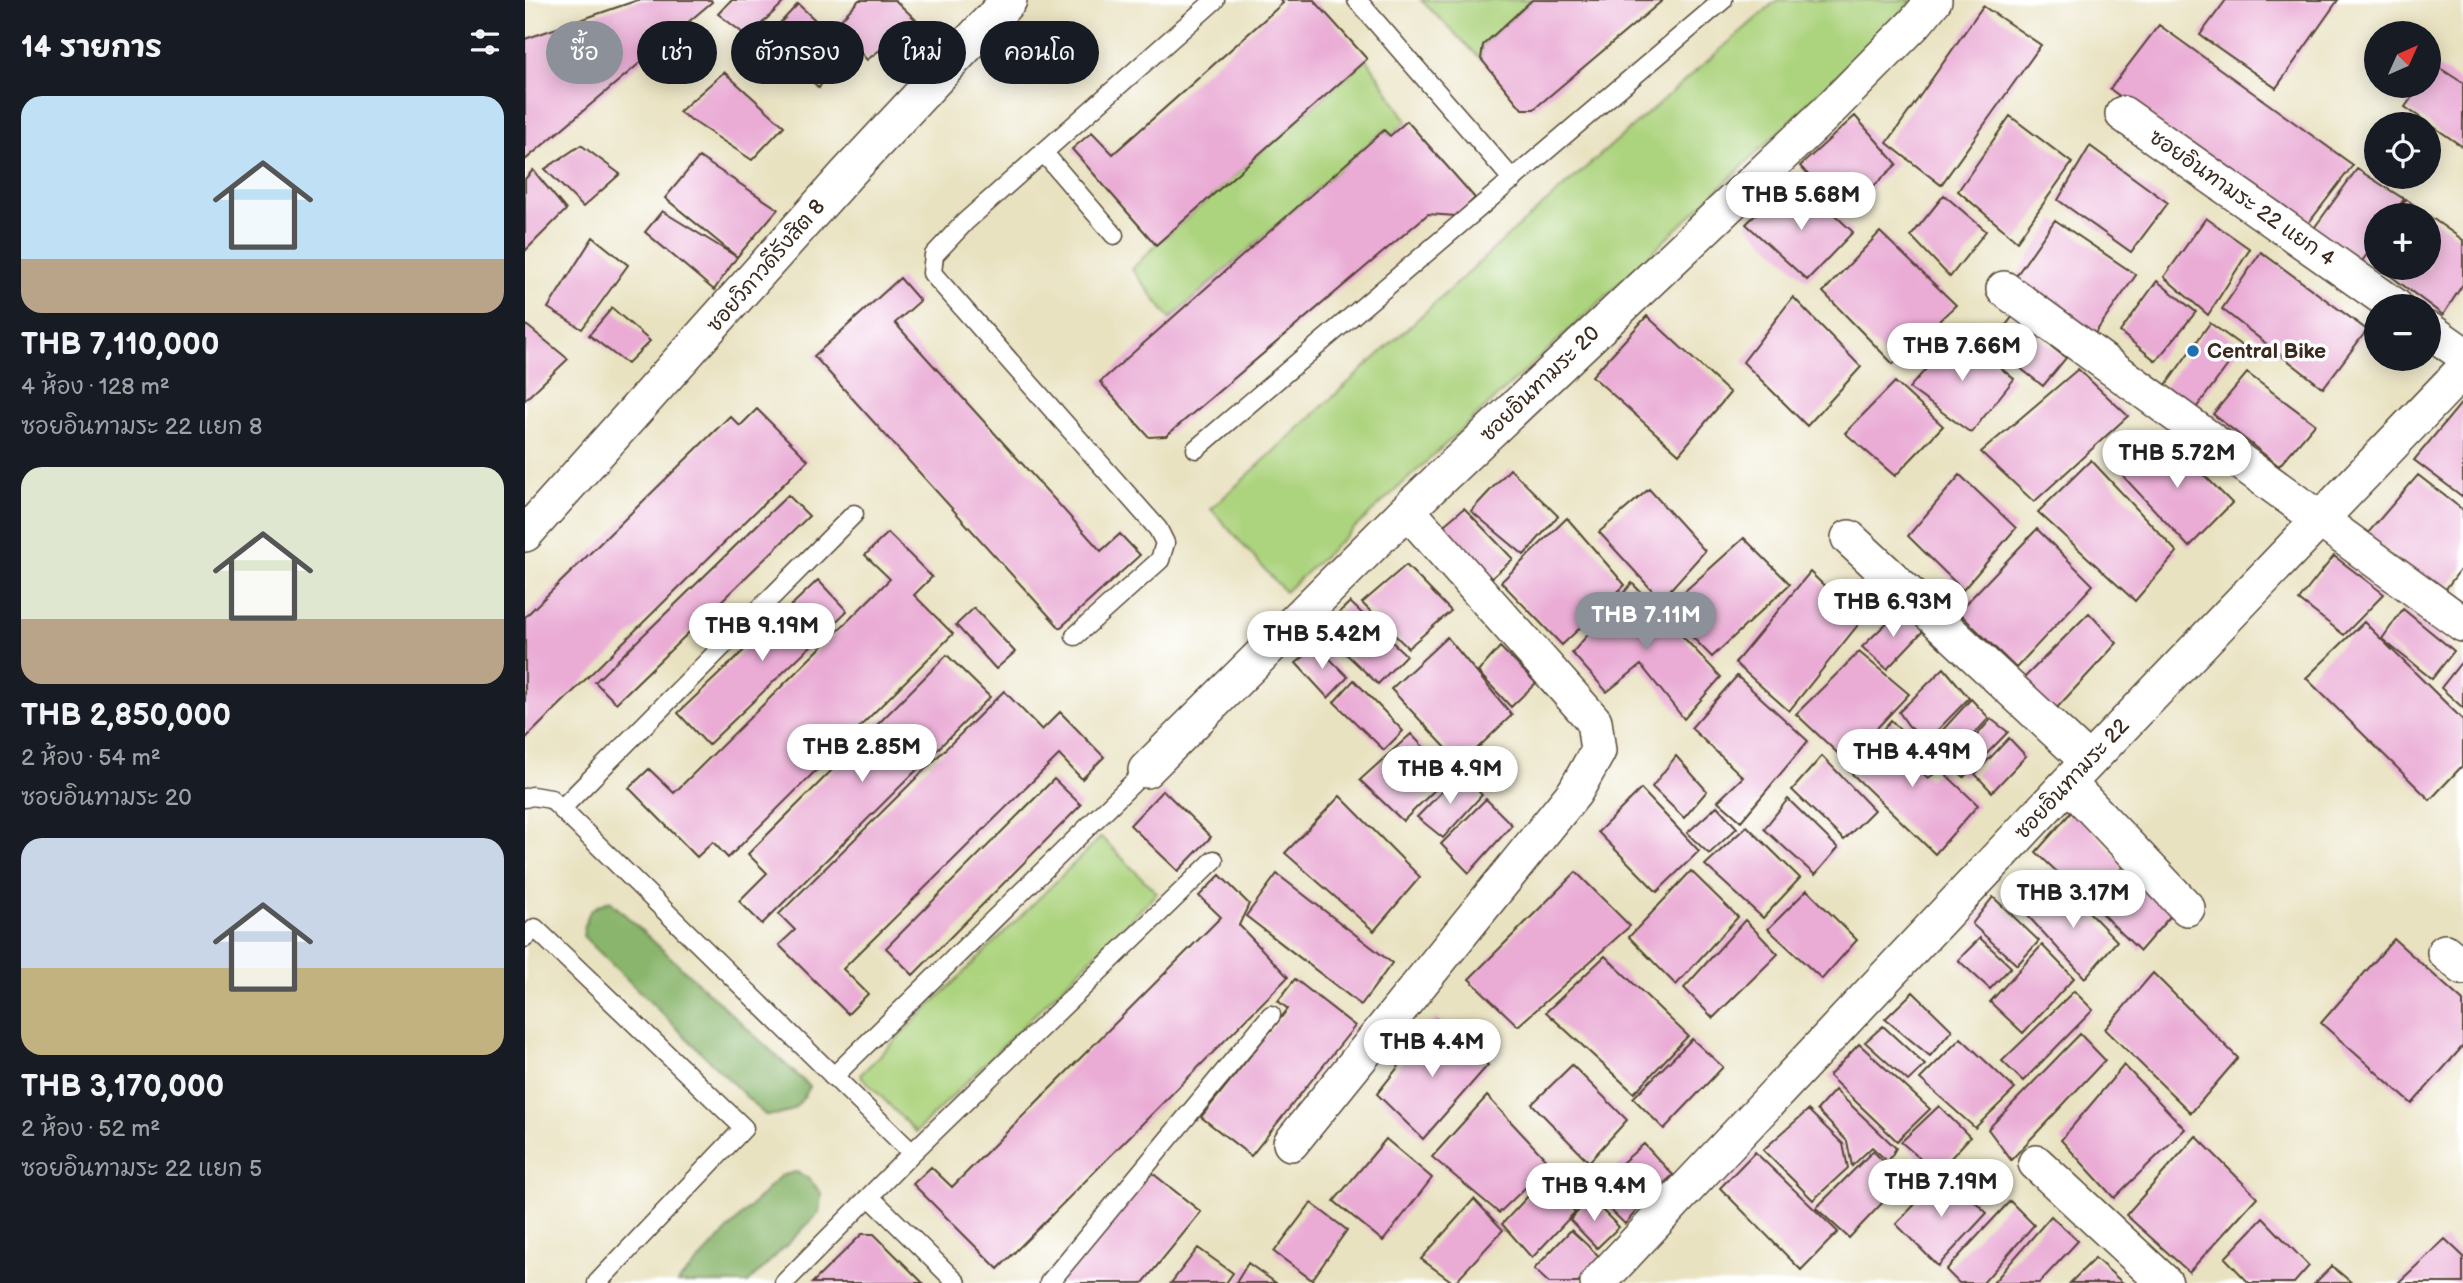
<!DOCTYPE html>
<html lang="th">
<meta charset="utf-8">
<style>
body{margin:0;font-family:"Balsamiq Sans","Playpen Sans Thai",sans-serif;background:#20242c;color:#f1f3f6;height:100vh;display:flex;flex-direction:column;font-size:26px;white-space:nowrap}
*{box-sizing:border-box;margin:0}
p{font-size:23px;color:#9ea1a6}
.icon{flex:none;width:38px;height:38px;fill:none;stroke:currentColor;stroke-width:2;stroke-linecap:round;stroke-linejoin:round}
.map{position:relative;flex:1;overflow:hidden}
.panel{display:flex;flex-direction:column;background:#171b24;width:525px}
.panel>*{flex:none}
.top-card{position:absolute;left:21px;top:21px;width:665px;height:63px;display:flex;gap:14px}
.needle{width:46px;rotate:45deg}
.tools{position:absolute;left:1839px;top:21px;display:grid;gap:14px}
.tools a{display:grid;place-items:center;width:77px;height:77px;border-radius:50%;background:#171b24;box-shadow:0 4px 18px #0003;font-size:35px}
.price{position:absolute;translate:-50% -60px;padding:0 16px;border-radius:24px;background:#fff;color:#222;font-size:23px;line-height:46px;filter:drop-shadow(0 2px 4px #0008)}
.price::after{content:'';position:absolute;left:50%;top:42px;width:21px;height:16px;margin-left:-10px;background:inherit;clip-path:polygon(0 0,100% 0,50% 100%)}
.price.selected{background:#8c9099;color:#fff}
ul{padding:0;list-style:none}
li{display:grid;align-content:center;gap:14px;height:371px;padding:0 21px}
li span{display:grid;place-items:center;height:217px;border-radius:21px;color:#555}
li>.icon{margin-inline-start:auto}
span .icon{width:126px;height:126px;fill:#fffc;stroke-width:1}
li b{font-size:30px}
h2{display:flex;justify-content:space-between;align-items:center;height:84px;padding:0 21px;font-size:30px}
.tag{padding:0 24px;border-radius:32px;background:#171b24;box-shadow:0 4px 18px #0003;font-size:24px;line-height:63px}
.tag.selected{background:#8c9099;color:#fff}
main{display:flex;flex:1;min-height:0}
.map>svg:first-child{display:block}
</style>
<main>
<section class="panel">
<h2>14 รายการ<svg class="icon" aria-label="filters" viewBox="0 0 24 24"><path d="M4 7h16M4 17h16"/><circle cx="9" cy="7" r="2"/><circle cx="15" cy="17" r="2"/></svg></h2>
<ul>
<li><span style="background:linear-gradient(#bfe0f5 75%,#b9a48a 0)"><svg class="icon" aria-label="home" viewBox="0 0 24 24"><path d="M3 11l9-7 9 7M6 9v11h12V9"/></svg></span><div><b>THB 7,110,000</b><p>4 ห้อง · 128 m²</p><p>ซอยอินทามระ 22 แยก 8</p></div></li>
<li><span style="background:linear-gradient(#dfe7d0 70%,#b9a48a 0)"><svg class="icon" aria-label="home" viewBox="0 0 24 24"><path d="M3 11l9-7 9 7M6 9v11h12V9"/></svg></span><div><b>THB 2,850,000</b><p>2 ห้อง · 54 m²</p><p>ซอยอินทามระ 20</p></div></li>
<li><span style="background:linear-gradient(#c9d6e8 60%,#c2b280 0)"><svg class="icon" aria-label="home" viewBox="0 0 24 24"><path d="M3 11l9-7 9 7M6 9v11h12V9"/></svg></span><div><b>THB 3,170,000</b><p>2 ห้อง · 52 m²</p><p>ซอยอินทามระ 22 แยก 5</p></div></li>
</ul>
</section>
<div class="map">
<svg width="1938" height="1283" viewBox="0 0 1938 1283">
<rect width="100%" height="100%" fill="#fff"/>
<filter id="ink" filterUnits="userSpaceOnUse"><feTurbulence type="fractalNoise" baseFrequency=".0143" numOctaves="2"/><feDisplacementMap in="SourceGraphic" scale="14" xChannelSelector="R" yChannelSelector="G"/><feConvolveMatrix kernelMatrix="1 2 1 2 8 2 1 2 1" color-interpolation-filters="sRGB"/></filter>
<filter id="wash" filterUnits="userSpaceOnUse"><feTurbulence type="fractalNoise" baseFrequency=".00686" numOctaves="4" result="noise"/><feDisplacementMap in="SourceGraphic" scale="28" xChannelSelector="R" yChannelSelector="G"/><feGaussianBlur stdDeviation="1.57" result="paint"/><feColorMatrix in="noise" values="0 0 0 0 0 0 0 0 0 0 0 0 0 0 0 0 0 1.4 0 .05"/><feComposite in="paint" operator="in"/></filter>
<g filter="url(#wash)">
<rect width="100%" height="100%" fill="#e9e2c1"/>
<path fill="#acd37d" stroke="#747e4e" stroke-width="2" d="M896,0h111l-49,45 -2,14z
M1252,0h135l-20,24 -289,275 -318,293 -74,-83 298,-274z
M842,59l40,62 -17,15 -6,-6 -214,189 -38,-50 24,-24z
M576,837l56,56 -241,239 -56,-57z"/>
<path fill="#89b56c" stroke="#627045" stroke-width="2" d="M85,901l200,186c-13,22 -19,29 -45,28l-182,-179c4,-22 4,-28 27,-35z
M271,1172l12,6 13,15 -2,20 -71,70h-71l103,-107z"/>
<g id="blocks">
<path fill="#eaacd5" d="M113,0h73l1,2 -187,158v-121z
M206,0h55l-38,37 -30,-23z
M334,0h36l22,21 -50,39 -31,-35z
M755,0h34l53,59 -211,186 -84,-96 20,-17 21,22 170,-151z
M1007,0h131l-129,109h-12l-41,-50 2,-14z
M1701,0h112l-62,88 -76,-53z
M273,4l46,43 -25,41 -53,-50z
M1458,6l58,39 -100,140 -54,-42z
M1634,25l194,140 -49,64 -194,-140z
M1910,65l28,18v64l-58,-40 15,-21h9v-13z
M199,72l60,54 -32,34 -73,-48z
M1330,116l42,48 -53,50 -44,-48z
M1485,116l62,47 -55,78 -59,-50z
M882,121l68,77 -19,18 -28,-2 -262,222 -17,1 -49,-55 284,-252 6,6z
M56,145l39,29 -37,33 -38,-38z
M1565,146l78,57 -37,49 -73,-52z
M174,157l79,52 -41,48 -72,-59z
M1832,169l47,30 -11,16h-16v25l-17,24 -48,-33z
M8,170l33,40 -41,41v-72z
M1283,190l45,42 -46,48 -61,-56 28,-27 16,12z
M1419,195l42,36 -36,46 -39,-41z
M1881,199l22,16h-31z
M137,211l75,46 -23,33 -69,-58z
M1904,216l34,24v44l-20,31 -63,-47h49z
M1681,218l44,31 -42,66 -44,-38z
M1530,220l81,55 -43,61 -77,-60z
M1355,232l76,73 -63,59 -70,-72z
M68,237l35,28 -46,64 -34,-21z
M1736,252l106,78 -44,58 -101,-79z
M375,278l20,23 -25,22 206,228 19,-17 20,21 -80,73 -246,-272z
M1632,281l39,31 -40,49 -36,-29z
M1268,297l68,70 -54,59 -64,-64z
M87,308l38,33 -23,23 -38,-29z
M1122,316l83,77 -51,61 -87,-78z
M1488,316l53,42 -23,28 -52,-41z
M1685,323l32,23 -49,66 -30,-23z
M0,324l43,35 -43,41z
M1433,333l56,46 -43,54 -62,-45z
M1553,369l50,47 -94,86 -53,-50z
M1722,373l68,51 -36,42 -66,-52z
M1370,382l48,44 -48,50 -50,-43z
M1938,401v96l-49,-37z
M232,409l51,51 -283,279v-122l205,-201 10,10z
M1638,434l69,69 -43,44 -67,-72z
M1566,460l86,92 -42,49 -97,-89z
M985,469l48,47 -34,39 -53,-44z
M1435,475l56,53 -53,62 -55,-54z
M1893,475l45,35v56l-21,28 -75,-60z
M1124,489l56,62 -44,49 -62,-68z
M263,495l21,21 -193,187 -21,-21z
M939,508l49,51 -27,24 -47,-54z
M1042,518l58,67 -63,60 -61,-63z
M1512,529l56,56 -77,83 -58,-56z
M363,533l44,44 -18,18 39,39 -225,224 -15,-16 -16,15 -68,-69 20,-19 25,24 216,-214 -25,-24z
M1219,538l46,46 -78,73 -47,-48z
M1809,556l50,38 -40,41 -45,-35z
M881,565l45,46 -43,37 -46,-45z
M1285,572l51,49 -72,90 -54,-48z
M293,580l29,31 -139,134 -30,-32z
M1107,583l89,94 -37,42 -43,-54 -34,27 -35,-39z
M825,602l56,53 -28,29 -57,-54z
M449,608l41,44 -19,17 -40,-44z
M1377,608l22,22 -37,39 -25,-22z
M1878,609l51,42 -22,28 -50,-40z
M1564,613l28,30 -64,69 -34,-29z
M1839,622l99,98v45l-33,35 -124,-122z
M922,637l65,78 -51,49 -70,-75z
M792,646l31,31 -20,21 -32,-35z
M975,647l36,36 -25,24 -33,-35z
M1334,652l50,42 -63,67 -50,-47z
M422,655l43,42 -228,227 -23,-23 28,-28 -19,-19z
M1938,660v48l-22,-20z
M1419,668l25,30 -43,44 -18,-17 -9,-13z
M1212,676l71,65 -67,80 -23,-20 25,-24 -52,-49z
M829,680l49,51 -19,19 -50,-48z
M479,691l38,39 18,-18 44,45 -22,22 -23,-24 -216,214 25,25 -20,20 -69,-69 16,-15 -16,-16z
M1446,699l18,19 -40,44 -20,-17z
M1466,719l17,13 -44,45 -13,-12z
M1366,720l29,31 -9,12 17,15 13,-8 37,35 -43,49 -87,-84z
M886,734l39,41 -47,46 -43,-41z
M1484,738l17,18 -34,36 -17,-18z
M1151,756l31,35 -23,27 -32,-31z
M1297,756l52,54 -30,30 -52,-50z
M936,772l21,23 -39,43 -26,-21z
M529,779l27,26 -168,170 -27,-27z
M1116,789l58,62 -42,41 -59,-60z
M638,790l48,47 -33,34 -48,-46z
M815,796l80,81 -46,54 -89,-78z
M961,799l26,26 -43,48 -28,-29z
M1263,799l50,49 -23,27 -51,-46z
M1192,806l20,22 -28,26 -22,-21z
M1548,810l51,55 -32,40 -56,-53z
M1222,826l53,52 -37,40 -58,-53z
M1166,871l47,46 -62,68 -47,-48z
M1051,872l54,54 -112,100 -49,-47z
M752,874l115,89 -31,42 -115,-89z
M695,875l29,29 -10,21 49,52 -290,292 -85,-85 18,-17 21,20 269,-270 -22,-21z
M1609,875l39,38 -33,38 -39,-38z
M1536,883l56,58 -32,37 -57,-62z
M1282,890l50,50 -35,39 -54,-50z
M1468,897l46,44 -22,24 -45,-41z
M1220,920l33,34 -65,64 -29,-30z
M1455,938l31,29 -21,22 -32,-29z
M1869,939l69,62v45l-51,58 -91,-81z
M1517,945l32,33 -51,55 -33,-31z
M1080,956l83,80 -54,57 -88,-81z
M1628,973l85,85 -47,55 -86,-84z
M770,979l60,47 -104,130 -50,-39 87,-108 -10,-8z
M1549,991l19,19 -70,71 -21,-20z
M1388,992l39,38 -22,26 -45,-37z
M911,1019l52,46 -65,74 -46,-45z
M1358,1026l42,39 -17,16 -43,-39z
M1555,1034l25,26 -94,100 -23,-31z
M1436,1038l54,51 -40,39 -55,-49z
M1167,1039l31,28 -59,62 -31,-31z
M1334,1044l71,65 -33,32 -68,-65z
M1047,1065l55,55 -38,42 -57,-58z
M1599,1065l61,64 -71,69 -53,-58z
M1310,1090l61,58 -8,14 -16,-15 -20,19 -5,-25 -30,-31z
M962,1096l63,68 -51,49 -67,-56z
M1414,1106l31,31 -33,36 -36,-31z
M1283,1110l35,34 5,24 -35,32 -50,-50z
M1671,1136l61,61 -68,75 -63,-57z
M861,1139l46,39 -49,63 -49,-40z
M1119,1144l29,31 -27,25 -30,-32z
M1348,1151l30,30 -54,57 -33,-30z
M1230,1152l83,80 -37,38 -81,-82z
M626,1172l50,40 -58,71h-83z
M1420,1173l42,40 -49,53 -42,-42z
M1081,1175l34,32 -15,17 -35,-34z
M1019,1179l31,33 -43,46 -30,-34z
M1065,1198l29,29 -22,21 -27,-28z
M949,1199l29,31 -49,53 -33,-24z
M1485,1201l24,24 -51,58h-24l-13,-13z
M786,1203l36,27 -35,50 -38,-28z
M1526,1216l27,25 -39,42h-46z
M1738,1218l46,48 -15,17h-45l-24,-25z
M1046,1230l30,28 -23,25h-29l-15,-14z
M337,1234h12l49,49h-111z
M1920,1239l18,17v27h-65z
M673,1248l35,25 -7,10h-55z
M1570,1258l28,25h-53z
M723,1263l28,20h-40z
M1807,1266l20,17h-37z"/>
</g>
</g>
<g filter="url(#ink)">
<use href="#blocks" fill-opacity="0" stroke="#554636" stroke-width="2"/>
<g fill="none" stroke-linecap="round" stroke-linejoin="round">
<g stroke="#554636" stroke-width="21">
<path id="lane" d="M832,0l156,180
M518,152l71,83
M671,449l527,-449
M550,636l85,-76 5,-17 -7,-14 -226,-256 2,-18 31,-33 250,-222
M0,798l7,-2 19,3 361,354
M36,809l293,-295
M0,938l10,-10 209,200 -147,155
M308,1077l313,-307
M345,1197l87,86
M259,1283l128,-130 302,-293
M524,1283l222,-268"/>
</g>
<g stroke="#554636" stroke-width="38">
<path id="street" d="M1598,114l272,192
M1479,289l459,335
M1904,330l34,24
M0,534l321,-359 163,-175
M1324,538l239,223
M621,770l261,-260 417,-395 91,-92 19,-23
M1543,783l119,125
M1920,952l18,15
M766,1143l284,-351 23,-41 -4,-30 -187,-211
M1511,1163l129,120
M1073,1283l470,-500 395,-413"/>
</g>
<use href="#lane" stroke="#fff" stroke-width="18"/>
<use href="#street" stroke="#fff" stroke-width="35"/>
</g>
</g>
<circle fill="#1f6fb2" stroke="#fff" stroke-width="2.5" cx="1668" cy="351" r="7"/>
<g text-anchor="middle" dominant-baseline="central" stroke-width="7" stroke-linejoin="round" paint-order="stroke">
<g font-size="21" fill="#3b2a1e" stroke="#fff">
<text transform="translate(1717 198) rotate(35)">ซอยอินทามระ 22 แยก 4</text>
<text transform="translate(241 266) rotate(-49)">ซอยวิภาวดีรังสิต 8</text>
<text transform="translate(1015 384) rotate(-44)">ซอยอินทามระ 20</text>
<text transform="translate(1547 779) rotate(-47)">ซอยอินทามระ 22</text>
</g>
<g font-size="21" font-weight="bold" fill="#3b2a1e" stroke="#fff" text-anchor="start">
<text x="1682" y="351">Central Bike</text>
</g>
</g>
</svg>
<div class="tools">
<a><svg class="needle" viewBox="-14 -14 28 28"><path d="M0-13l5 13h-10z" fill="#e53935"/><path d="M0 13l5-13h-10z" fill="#9ea1a6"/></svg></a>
<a><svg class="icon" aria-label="locate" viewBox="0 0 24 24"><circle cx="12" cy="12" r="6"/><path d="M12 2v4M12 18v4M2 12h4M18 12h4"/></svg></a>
<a>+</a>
<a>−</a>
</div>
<b class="price" style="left:1276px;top:232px">THB 5.68M</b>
<b class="price" style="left:1437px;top:383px">THB 7.66M</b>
<b class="price" style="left:1652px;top:490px">THB 5.72M</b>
<b class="price" style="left:1368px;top:639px">THB 6.93M</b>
<b class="price selected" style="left:1121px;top:652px">THB 7.11M</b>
<b class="price" style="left:237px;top:663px">THB 9.19M</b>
<b class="price" style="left:797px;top:671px">THB 5.42M</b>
<b class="price" style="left:337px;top:784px">THB 2.85M</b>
<b class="price" style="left:1387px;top:789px">THB 4.49M</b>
<b class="price" style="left:925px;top:806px">THB 4.9M</b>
<b class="price" style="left:1548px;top:930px">THB 3.17M</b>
<b class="price" style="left:907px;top:1079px">THB 4.4M</b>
<b class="price" style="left:1416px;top:1219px">THB 7.19M</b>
<b class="price" style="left:1069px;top:1223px">THB 9.4M</b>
<div class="top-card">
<a class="tag selected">ซื้อ</a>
<a class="tag">เช่า</a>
<a class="tag">ตัวกรอง</a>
<a class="tag">ใหม่</a>
<a class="tag">คอนโด</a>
</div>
</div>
</main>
